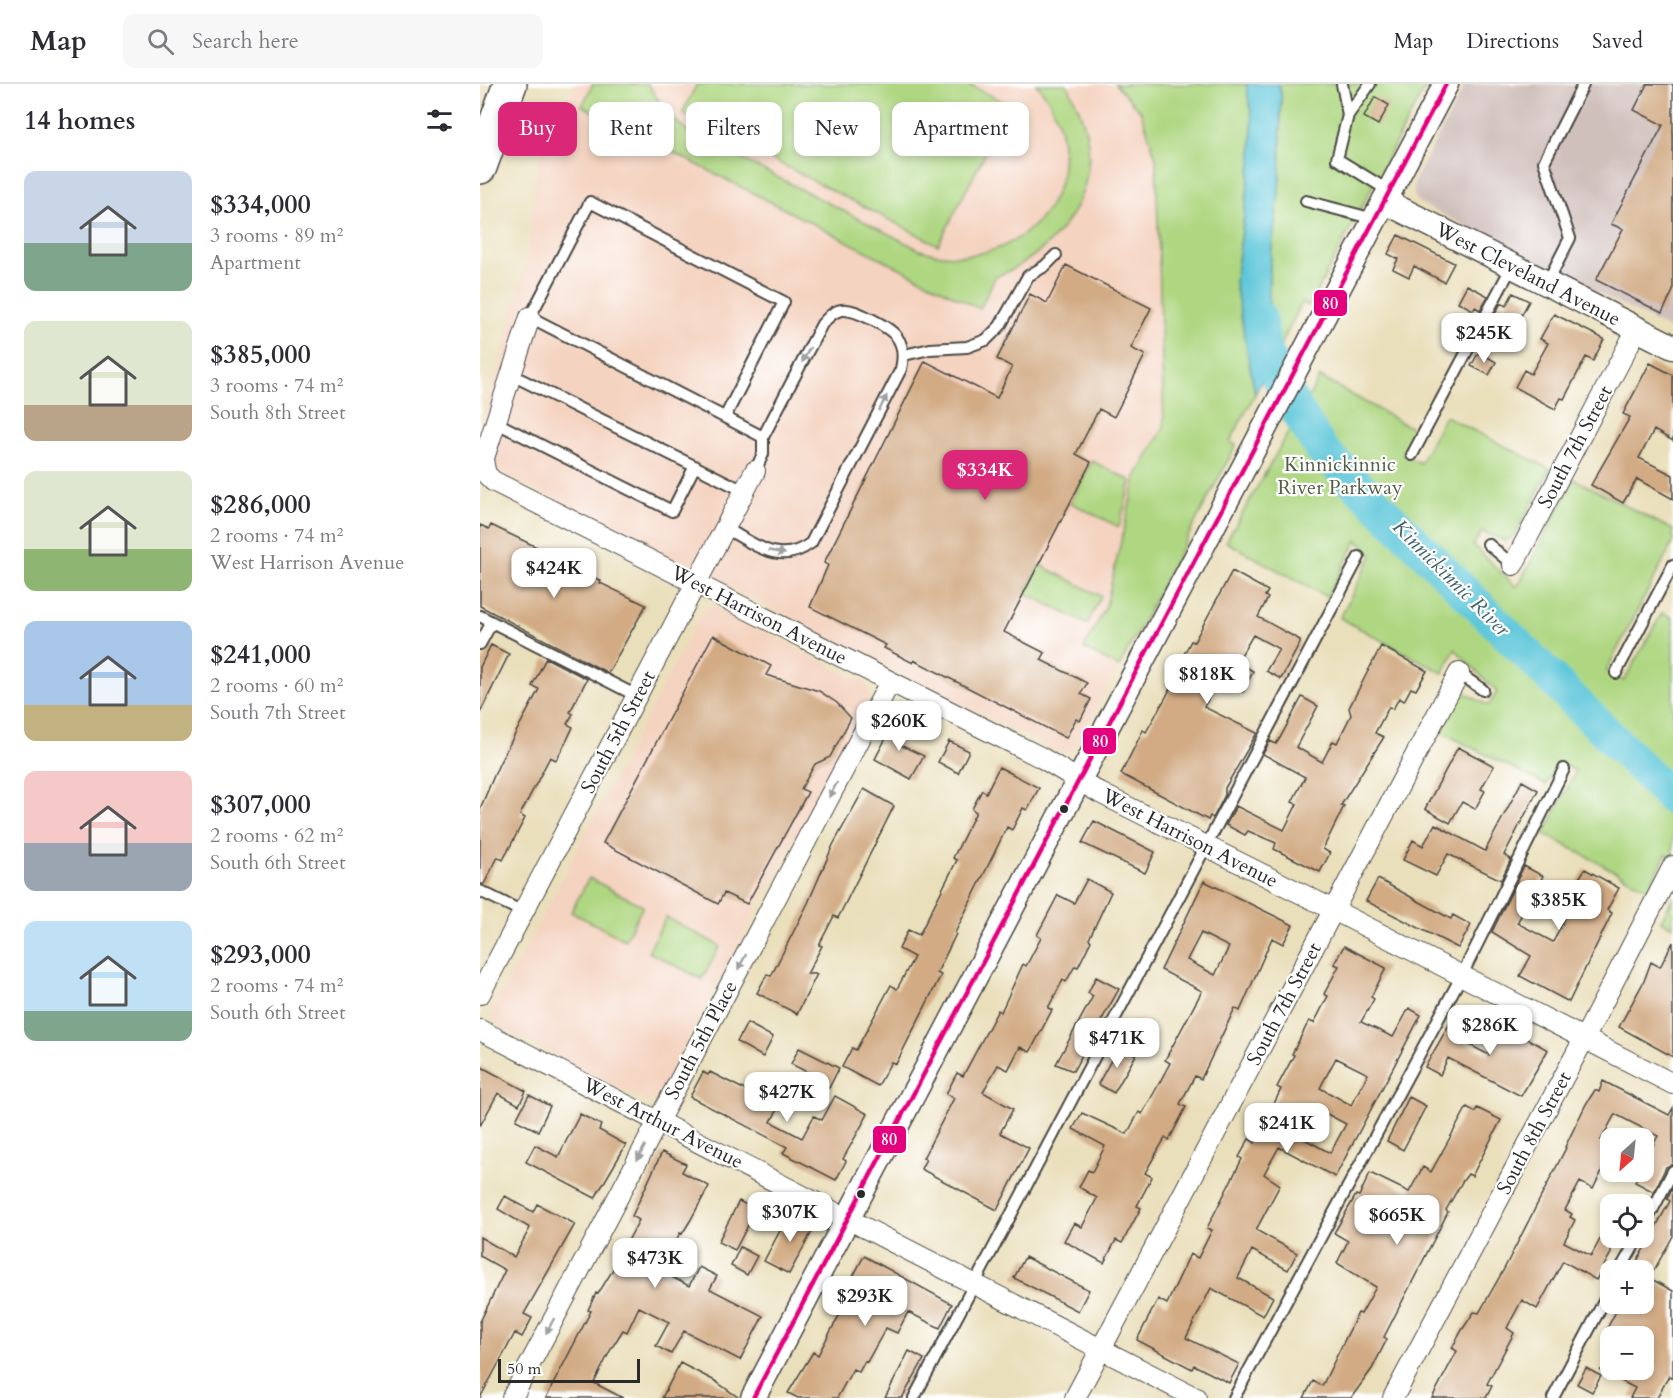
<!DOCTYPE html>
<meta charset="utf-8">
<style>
body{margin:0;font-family:Cardo,serif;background:#f7f7f7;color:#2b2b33;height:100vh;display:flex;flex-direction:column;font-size:22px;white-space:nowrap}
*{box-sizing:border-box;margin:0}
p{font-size:20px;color:#7c7c81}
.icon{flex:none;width:33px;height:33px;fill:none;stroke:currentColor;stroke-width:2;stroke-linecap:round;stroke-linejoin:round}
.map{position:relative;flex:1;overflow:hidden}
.panel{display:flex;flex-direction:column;background:#fff;width:480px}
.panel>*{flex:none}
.hud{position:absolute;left:18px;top:18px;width:570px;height:54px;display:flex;gap:12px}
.needle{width:39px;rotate:207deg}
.buttons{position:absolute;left:1120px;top:1044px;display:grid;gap:12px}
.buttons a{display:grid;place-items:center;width:54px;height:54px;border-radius:12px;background:#fff;box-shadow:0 3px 9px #0003;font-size:30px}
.scale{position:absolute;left:18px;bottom:15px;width:142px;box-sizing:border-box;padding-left:6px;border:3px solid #2b2b2b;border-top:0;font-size:16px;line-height:21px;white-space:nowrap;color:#2b2b2b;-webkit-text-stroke:4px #fff;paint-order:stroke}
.price{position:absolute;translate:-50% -51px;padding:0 14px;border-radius:12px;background:#fff;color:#222;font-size:20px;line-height:39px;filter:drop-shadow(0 2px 3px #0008)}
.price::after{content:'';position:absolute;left:50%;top:36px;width:18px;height:14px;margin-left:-9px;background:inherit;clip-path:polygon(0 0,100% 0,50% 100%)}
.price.selected{background:#db2777;color:#fff}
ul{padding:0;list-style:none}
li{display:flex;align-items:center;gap:18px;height:150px;padding:0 24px}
li span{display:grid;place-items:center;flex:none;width:168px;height:120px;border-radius:12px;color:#555}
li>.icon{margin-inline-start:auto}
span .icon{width:72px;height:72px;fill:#fffc;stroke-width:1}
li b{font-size:26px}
h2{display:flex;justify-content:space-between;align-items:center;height:72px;padding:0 24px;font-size:26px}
.pill{padding:0 21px;border-radius:12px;background:#fff;box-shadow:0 3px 9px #0003;font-size:21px;line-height:54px}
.pill.selected{background:#db2777;color:#fff}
header{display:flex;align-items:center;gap:36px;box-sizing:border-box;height:84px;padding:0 30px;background:#fff;border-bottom:2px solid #e1e1e2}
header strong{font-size:28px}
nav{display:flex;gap:33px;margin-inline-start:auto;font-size:21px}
.search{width:420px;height:54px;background:#f7f7f7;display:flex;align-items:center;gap:15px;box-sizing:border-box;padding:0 21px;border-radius:12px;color:#7c7c81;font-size:22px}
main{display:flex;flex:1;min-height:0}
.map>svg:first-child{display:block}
</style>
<header>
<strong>Map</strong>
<div class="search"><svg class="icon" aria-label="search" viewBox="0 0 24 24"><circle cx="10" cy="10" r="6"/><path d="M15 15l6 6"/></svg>Search here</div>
<nav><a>Map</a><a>Directions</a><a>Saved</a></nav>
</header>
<main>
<section class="panel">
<h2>14 homes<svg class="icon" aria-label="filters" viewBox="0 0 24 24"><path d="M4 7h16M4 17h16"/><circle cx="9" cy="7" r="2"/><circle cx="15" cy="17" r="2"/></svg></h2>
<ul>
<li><span style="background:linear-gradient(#c9d6e8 60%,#7fa58c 0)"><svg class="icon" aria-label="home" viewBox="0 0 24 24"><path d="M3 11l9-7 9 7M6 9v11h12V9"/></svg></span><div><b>$334,000</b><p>3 rooms · 89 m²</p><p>Apartment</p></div></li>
<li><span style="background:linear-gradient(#dfe7d0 70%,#b9a48a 0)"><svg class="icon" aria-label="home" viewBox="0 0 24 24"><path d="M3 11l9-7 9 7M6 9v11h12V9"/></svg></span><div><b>$385,000</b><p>3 rooms · 74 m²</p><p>South 8th Street</p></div></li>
<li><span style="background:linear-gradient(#dfe7d0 65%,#8fb573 0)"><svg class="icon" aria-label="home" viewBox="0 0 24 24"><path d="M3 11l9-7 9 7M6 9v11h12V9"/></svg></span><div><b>$286,000</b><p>2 rooms · 74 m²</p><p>West Harrison Avenue</p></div></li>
<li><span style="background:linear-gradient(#a9c7e8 70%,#c2b280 0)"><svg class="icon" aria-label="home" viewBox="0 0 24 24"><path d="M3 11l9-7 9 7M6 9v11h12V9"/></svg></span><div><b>$241,000</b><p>2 rooms · 60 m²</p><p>South 7th Street</p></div></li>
<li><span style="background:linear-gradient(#f6c9c9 60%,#9aa5b1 0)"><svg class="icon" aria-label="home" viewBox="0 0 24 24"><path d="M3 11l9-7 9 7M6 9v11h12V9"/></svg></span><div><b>$307,000</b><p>2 rooms · 62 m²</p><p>South 6th Street</p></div></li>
<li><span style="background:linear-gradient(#bfe0f5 75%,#7fa58c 0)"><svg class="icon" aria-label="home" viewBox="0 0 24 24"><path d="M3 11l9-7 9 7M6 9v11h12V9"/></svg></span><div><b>$293,000</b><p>2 rooms · 74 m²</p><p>South 6th Street</p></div></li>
</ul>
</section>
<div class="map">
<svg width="1193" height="1314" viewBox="0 0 1193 1314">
<rect width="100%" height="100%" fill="#fff"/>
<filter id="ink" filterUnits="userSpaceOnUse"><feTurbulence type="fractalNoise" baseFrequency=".0167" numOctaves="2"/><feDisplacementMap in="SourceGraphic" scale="12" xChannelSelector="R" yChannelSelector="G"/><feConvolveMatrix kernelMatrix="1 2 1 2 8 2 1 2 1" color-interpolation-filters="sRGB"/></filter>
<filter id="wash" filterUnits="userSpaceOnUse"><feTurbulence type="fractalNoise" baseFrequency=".008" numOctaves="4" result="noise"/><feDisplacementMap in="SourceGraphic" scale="24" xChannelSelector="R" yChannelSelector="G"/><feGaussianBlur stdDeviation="1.35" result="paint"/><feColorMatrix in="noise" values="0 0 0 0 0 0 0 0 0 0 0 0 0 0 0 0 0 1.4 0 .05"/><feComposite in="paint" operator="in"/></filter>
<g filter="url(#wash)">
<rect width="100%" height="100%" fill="#eadfbb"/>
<path fill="#f4d3c0" d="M96,0h539l26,28 15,46 8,269 -28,50 -30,129 -21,43 34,18 -46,83 -11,3 -8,-3 -574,-288v-34l26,-88 21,-82 12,-104z
M227,523l11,1 146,75 5,6v7l-212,403 -11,3 -148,-76 -6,-7v-7l209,-399z"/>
<path fill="#d0c0bc" d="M986,0h207v247l-253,-128 -6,-6v-15z"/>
<path fill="#afd782" stroke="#6d8156" stroke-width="1.5" d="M113,0h55l18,29 23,19 231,118c77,25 159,-33 141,-118 -4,-17 -12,-35 -25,-48h31c8,16 15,30 19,48 14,65 -33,123 -91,145l-15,32 -398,-203z
M217,0h271l42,21 -72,140 -256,-132z
M635,0h131l2,4 4,30v38l-17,127 20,111 -25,48 6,3 -117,222 -35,-18 22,-43 30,-129 28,-50 -8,-269 -15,-46z
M799,0h148l-118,222 -7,-3 -24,47c-19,-54 -4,-105 1,-160 3,-32 1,-65 2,-97z
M840,293l95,53 -12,24 17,9 25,-47 105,53 -35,66 -9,6 -24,-9 -9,13 42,41h3l56,-107 99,51v12l-67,129 18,10 38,-68 11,5v240l-7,-4 -18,35 -104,-55 32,-63 -18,-9 -12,23 -105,-53 20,-38 2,-2 24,13 3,-1 7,-12 -42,-43 -12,24 -103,-55 32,-63 -15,-15 -30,57 -101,-55z
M612,377l39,20 -12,46 -48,-24z
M560,481l61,31 -14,28 -62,-31z
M109,794l54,28 -18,34 -54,-28z
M1193,813v30l-12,-6z
M186,833l54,29 -18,33 -54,-27z"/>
<path fill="#5fc7da" stroke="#457982" stroke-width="1.5" d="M766,0h33l2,9c-1,32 1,65 -2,97 -5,55 -20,106 -1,160l-23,44 -20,-111 17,-127v-38z"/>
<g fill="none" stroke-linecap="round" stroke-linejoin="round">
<path stroke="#5fc7da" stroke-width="34" d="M780,234l4,31 29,55 28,45 352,350"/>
</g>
<g id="blocks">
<path fill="#d2ab84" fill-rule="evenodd" d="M1167,0h26v207l-11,22 -66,-33 27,-51 -12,-5 52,-99 -29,-15z
M895,13l14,8 -11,20 -14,-8z
M918,151l56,28 -10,19 -30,-16 -5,11 -16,-8 5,-10 -10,-5z
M586,181l85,43 -20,40 14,7 -31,62 -15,-8 -23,45 15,8 -87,170 41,21 -4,7 46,23 -6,11 10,5 -11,22 -4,-2 -10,19 -152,-78 -1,3 -29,-15 2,-3 -76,-38 18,-42 -4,-2 101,-202 72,37 15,-31 -15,-8 33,-65 17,9z
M987,201l21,11 -8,14 -5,-3 -2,3 -15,-8z
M1033,209l16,8 -14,26 -21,-11 7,-13 5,3z
M1074,230l50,25 -11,22 -7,-4 -22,42 -3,-1 -6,11 -40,-22 9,-17 7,4 17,-31 -8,-4z
M999,268l17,10 -7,13 -18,-9z
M1170,279l23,12v66l-19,-11 -15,28 34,17v24l-36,-20 -14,24 -32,-18 39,-68 -7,-3z
M0,441l9,4 2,-4 58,28 52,28 -1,2 46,22 -38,68 -128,-67z
M752,487l36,20 -3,5 3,2 -10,19 42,23v3l-19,36 -15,-8 13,-22 -26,-14 -16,27 16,9 -10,21 -24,-13 -15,28 53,26 -32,55v7l-12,23 -3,-2 -2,4 -87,-46 22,-44 3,2 20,-35 19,-39 -2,-2 8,-15 3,1z
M233,551l58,31 -5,9 53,16 18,12 14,15 -21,39 -15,7 -14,25 7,3 -61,112 -23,-11 -6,11 -115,-61z
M11,561l18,9 -29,59v-46z
M901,562l46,25 -11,19 -5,-2 -7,13 -5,-3 -6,11 -4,-2 -14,26 9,4 -43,68 3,1 -21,43 7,4 -10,19 -46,-23 2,-6 -28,-12 -3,4 -19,-10 10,-19 48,24 13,-26 -5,-2 13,-25 -42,-23 7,-13 6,3 4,-6 22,-41 16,9 -22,41 26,15 11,-21 4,2 14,-28 -2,-7z
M66,574l41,21 -17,33 3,2 -6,10 6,3 -7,15 -10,18 -6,-3 -30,58 5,3 -22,42 -5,-3 -14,27h-4v-75l19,-45 40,-75 -7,-3z
M416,635l15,6 -11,20 24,11 -13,23 -36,-20z
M469,657l20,10 -11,22 -20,-11z
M978,663l36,19 -13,23 4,2 -10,18 -13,-7 -12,21 -25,-14z
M519,683l40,21 -12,22 -4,-2 -11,22 -5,-3 -52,106 1,1 -19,39 4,2 -45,89 -5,-2 -13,24 -36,-19 10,-19 4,2 35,-65 6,4 17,-32 -15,-8 9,-19 11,5 38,-75 -4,-2 23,-46 -4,-3 10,-19 4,3z
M1042,697l16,9 -34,65 7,4 -10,21 -53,-26 -12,22 -33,-16 10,-20 10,6 12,-22 50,27z
M384,705l30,17 -56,112 -4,-2 -15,29 3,1 -15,28h10l-20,40 -40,-21 10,-19 4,2 37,-73 25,-58z
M614,737l61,31 -10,21 -63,-30z
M1044,782l19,10 -26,47 36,19 15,-30 -8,-4 25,-39 34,19 -12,22 5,3 -43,89 -49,-26 11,-20 -39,-24z
M607,795l24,13 -22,47 2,2 -13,26 -3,-1 -9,16 -3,-2 -15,28 4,2 -22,42 -10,-5 -12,23 -10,-5 -15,27 30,17 -13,24 29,15 -32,62 -76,-41 5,-10 -3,-1 31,-60 -8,-4 11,-21 6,3 35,-66 3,2 22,-48 3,2 15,-28 -4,-3 21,-40 16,8z
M898,795l73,40 2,-4 18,10 -13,23 -92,-47z
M724,797l89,44 -10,19 -11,-6 -32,73 -5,-3 -34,71 -6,-3 -15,28 6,3 -17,33 -4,-2 -20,35 7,4 -15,29 4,2 -19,35 -6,-3 -12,23 -40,-22 10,-18 8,4 15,-29 -18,-11 9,-17 4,2 13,-26 -32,-17 9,-16 45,21 12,-22 3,2 13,-23 15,-28 -5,-3 37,-69 -41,-21zM721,849l28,14 -14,28 -28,-15z
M1193,858v115l-54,-30 25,-46 7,-19 9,5z
M864,862l42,22 -15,29 3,2 -13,23 32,15 16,-29 12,7 -86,162 -56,-30 -15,27 16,11 -24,45 41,23 -9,17 -36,-20 -14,28 35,19 -10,19 -52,-28 -25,50 53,26 -10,19 -35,-18 -2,4 -55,-29 21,-41 9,5 23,-50 8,4 14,-28 -5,-2 35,-69 -3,-2 10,-18 6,4 26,-54 -4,-2 17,-32 -2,-1 17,-33 5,2 14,-27 -4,-2 15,-28 -5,-2zM856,974l32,16 -17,31 -31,-17zM832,1022l34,18 -16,29 -33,-18z
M616,893l23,12 -46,82 -17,-7 37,-68 -5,-3z
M977,927l17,9 -12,21 27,14 15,-29 44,24 -27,46 -73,-38 -8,17 -15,-8z
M267,939l26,14 -10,20 -26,-15z
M639,962l17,9 -22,38 -16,-9z
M319,964l40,20 -10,20 -18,-10 2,-3 -22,-11z
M0,982l46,25 -7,14 -21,-12 -18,33z
M223,988l5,3 2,-3 39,20 2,-4 30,14 -10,20 31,16 12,-22 8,4 13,-24 33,18 -25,45 3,2 -10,19 -53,-27 4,-6 -97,-50z
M1123,997l66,34 4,-7v56l-7,3 -12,25 -19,-10 5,-10h4l2,-15 12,-21 -43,-22 -14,26 10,5v26l-7,-4 -11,22 -13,-7 -15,28 7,4 -2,3 5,3 -11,22 27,14 20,-37v34l-15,27 -33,-19 -26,48 -15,-9 -15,28 7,5 -27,51 5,2 -6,12h-54l25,-47 -5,-3 10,-18 12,-18 5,1 25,-44 62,-121 -1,-1 21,-43 9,-14 4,2z
M49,1011l21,11 -12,25 -22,-11z
M929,1013l17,9 -23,44 -16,-9z
M987,1023l8,5 2,-4 24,12 -29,56 -4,-2 -6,8 -16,28 2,2 -64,125 3,2 -15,30 -21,29h-47l9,-17 9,5 36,-73 3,1 15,-27 -39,-24 11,-22 -14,-8 22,-38 3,1 11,-23 39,19 14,-25 8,5z
M100,1030l21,11 -2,5 27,15 -31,53 -69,-36 9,-17 23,12z
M182,1068l24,12 -4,8 27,14 -19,35 -8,13 -2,-1 -18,34 2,1 -2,4 27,14 10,-19 18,9 -7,13 53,27 -23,44 -56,-29 -13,23 -15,-8 13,-24 -30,-15 -12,25 -4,-2 -12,19 -17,34 29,15h-77l45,-87 -3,-1 8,-17 2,1 13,-21 28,-53 -7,-4z
M1193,1103v49l-20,36 -17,-9 34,-62 -3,-2z
M25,1112l28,16 4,-8 38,20 -51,90 8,4 -10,19 -7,-4 -35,65v-76l25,-52 -25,-14v-19l34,20 16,-29 -32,-19z
M259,1117l17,9 -21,40 -17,-8z
M310,1128l25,14 -26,48 -25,-13z
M260,1163l17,9 -10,19 -16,-9z
M384,1172l88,48 -12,24 -32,-16 -11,21 -11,-5 -19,34 -2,-1 -6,11 -6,-3 -16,29h-39l-10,-5 25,-41 5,3 26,-49 -5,-3z
M545,1173l64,33 -11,21 -64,-33z
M1164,1191l29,16v87l-4,-2 -12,22h-27l5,-10 -35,-18h44v-34h-41l17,-32h24z
M429,1267l15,8 -22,39h-17z
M200,1279l35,18 24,17h-77z
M1106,1284l15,8 -9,16 -15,-8z"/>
</g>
</g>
<g filter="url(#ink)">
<use href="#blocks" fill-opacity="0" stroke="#484641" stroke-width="1.5"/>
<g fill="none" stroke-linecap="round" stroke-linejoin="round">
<g stroke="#484641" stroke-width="14">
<path id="service" d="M862,0l6,31
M890,0l-22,31 -11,44 52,32
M826,117l68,18
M1067,199l23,-45 -26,-76 39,-77
M424,271l26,-6 37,-2 19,-7 14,-14 28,-50 17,-10 11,-11
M30,290l234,117
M245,333l59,-115 -194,-100 -60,115c78,40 155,80 233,120
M15,338l177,89 23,-45
M932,371l100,-189
M245,444c30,16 54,39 86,15l90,-174c7,-30 -8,-39 -32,-51 -8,-4 -18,-9 -27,-8 -9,1 -14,8 -20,14l-59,113v17l-8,17
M1008,460l25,21
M0,532l157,80
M0,560l12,-22
M979,589l24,17
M1136,589l57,-108
M0,807l43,21
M1164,1142l29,-55
M1140,1186l18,-32
M434,1314l445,-841
M754,1314l228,-423 102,-206
M1073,1314l58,-110"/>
</g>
<g stroke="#484641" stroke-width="22">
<path id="minor" d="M50,233l-47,144 3,13 7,7 549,277 58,35 214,107 359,184
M1033,481l124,-236
M0,910l275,-523
M0,946l716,368
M32,1314l378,-716
M595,1314l384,-725
M913,1314l192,-361 88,-171"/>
</g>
<g stroke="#484641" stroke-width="27">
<path id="tertiary" d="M904,117l289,146
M273,1314l693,-1314"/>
</g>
<g stroke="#484641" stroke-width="36">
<path id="motorway" d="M0,83l30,-83"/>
</g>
<use href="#service" stroke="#fff" stroke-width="10"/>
<use href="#minor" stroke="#fff" stroke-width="20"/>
<use href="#tertiary" stroke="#fff" stroke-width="24"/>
<use href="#motorway" stroke="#fff" stroke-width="33"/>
<g stroke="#fff" stroke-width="9">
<path id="bus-1" d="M273,1314l693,-1314"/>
</g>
<use href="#bus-1" stroke="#e5007d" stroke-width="4.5"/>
</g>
<defs><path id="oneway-solid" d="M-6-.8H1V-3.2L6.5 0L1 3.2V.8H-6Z" transform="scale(1.5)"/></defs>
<g fill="#a0a0a0">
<use href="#oneway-solid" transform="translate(326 271) rotate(118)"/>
<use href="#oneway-solid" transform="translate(403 319) rotate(-63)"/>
<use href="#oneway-solid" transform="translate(297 468) rotate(12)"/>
<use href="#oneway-solid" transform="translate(353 706) rotate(118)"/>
<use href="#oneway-solid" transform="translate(262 878) rotate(118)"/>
<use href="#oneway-solid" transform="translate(161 1069) rotate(118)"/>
<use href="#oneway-solid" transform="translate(70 1242) rotate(118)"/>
</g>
</g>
<g fill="#2b2b2b" stroke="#fff" stroke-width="2">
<circle cx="584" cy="725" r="5"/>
<circle cx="381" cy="1110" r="5"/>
</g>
<g text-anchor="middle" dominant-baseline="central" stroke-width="4.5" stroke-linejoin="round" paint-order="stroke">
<g font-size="20" fill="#2b2b2b" stroke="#fff">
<text transform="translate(1048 190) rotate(27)">West Cleveland Avenue</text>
<text transform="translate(1095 363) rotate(-62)">South 7th Street</text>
<text transform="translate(279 531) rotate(27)">West Harrison Avenue</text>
<text transform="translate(138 648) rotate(-62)">South 5th Street</text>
<text transform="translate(710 754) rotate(27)">West Harrison Avenue</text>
<text transform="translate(804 920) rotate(-62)">South 7th Street</text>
<text transform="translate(221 956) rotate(-62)">South 5th Place</text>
<text transform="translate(183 1039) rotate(27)">West Arthur Avenue</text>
<text transform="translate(1054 1049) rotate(-62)">South 8th Street</text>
</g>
<g font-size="20" fill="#535f45" stroke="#fff">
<text x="860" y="380">Kinnickinnic<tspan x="860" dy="23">River Parkway</tspan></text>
</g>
<g font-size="21" font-style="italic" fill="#3d6268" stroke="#fff">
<text transform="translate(971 494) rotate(45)">Kinnickinnic River</text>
</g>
</g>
<g stroke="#fff" stroke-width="2">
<rect x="833" y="205" width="35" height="28" rx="6" fill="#e5007d"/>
<rect x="602" y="643" width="35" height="28" rx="6" fill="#e5007d"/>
<rect x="392" y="1041" width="35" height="29" rx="6" fill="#e5007d"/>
</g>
<g font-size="16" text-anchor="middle" font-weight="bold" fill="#fff">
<text x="850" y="225">80</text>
<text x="620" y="663">80</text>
<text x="409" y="1061">80</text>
</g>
</svg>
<div class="buttons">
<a><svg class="needle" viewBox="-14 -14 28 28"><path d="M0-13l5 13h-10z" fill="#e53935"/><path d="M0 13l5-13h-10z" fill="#7c7c81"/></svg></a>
<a><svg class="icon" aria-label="locate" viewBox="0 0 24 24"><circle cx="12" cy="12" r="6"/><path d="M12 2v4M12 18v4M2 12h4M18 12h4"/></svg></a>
<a>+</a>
<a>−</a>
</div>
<div class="scale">50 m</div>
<b class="price" style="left:1004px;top:280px">$245K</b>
<b class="price selected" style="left:505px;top:417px">$334K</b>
<b class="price" style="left:74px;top:515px">$424K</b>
<b class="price" style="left:727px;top:621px">$818K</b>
<b class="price" style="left:419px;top:668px">$260K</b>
<b class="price" style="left:1079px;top:847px">$385K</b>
<b class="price" style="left:1010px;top:972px">$286K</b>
<b class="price" style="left:637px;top:985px">$471K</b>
<b class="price" style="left:307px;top:1039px">$427K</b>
<b class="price" style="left:807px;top:1070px">$241K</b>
<b class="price" style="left:310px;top:1159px">$307K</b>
<b class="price" style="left:917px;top:1162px">$665K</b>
<b class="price" style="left:175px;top:1205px">$473K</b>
<b class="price" style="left:385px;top:1243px">$293K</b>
<div class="hud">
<a class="pill selected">Buy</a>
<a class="pill">Rent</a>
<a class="pill">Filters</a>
<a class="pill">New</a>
<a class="pill">Apartment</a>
</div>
</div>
</main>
